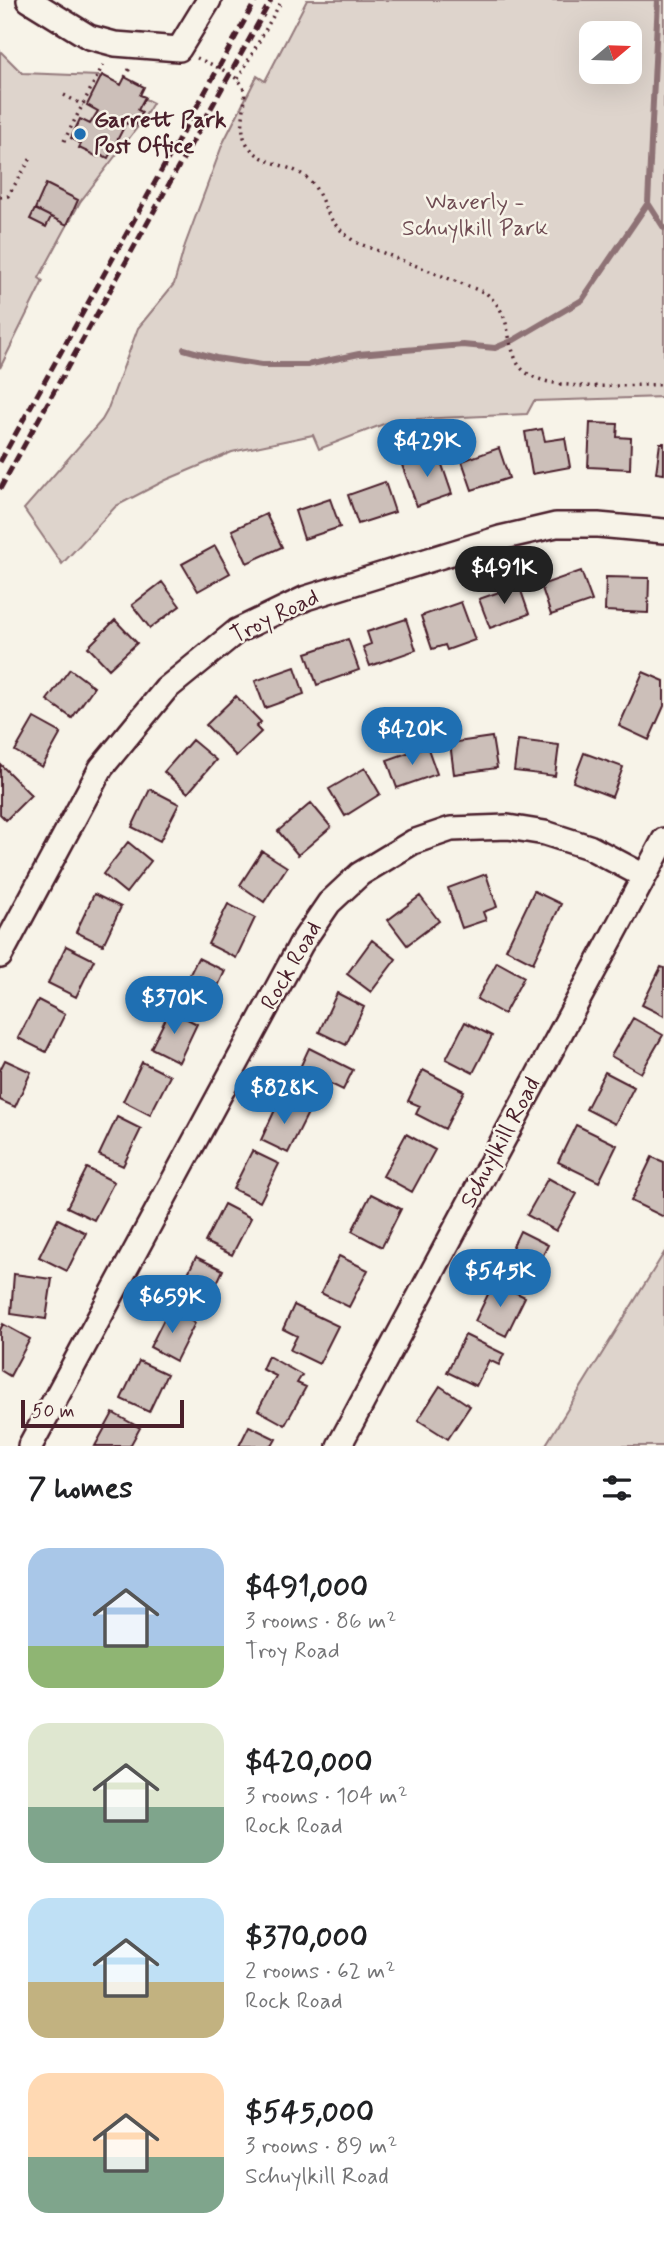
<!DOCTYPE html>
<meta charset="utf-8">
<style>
body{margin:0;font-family:Mynerve,sans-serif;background:#f6f6f6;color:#202124;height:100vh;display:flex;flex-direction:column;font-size:26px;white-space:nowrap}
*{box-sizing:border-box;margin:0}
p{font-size:23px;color:#757577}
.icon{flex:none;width:38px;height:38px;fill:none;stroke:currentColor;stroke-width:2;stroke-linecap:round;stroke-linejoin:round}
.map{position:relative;height:1446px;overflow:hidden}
.drawer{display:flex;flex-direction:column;background:#fff;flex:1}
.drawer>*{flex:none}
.needle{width:46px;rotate:71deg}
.tools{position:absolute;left:579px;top:21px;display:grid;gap:14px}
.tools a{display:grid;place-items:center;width:63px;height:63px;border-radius:14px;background:#fff;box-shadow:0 7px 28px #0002;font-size:35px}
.scale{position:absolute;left:21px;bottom:18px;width:163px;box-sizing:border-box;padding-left:7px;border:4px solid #4a1f2b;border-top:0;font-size:19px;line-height:24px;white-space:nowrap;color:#4a1f2b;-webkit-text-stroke:5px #f7f3e8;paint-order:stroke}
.price{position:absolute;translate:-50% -60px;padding:0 16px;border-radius:24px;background:#1f6fb2;color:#fff;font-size:23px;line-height:46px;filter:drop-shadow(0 2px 4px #0008)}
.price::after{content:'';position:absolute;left:50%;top:42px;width:21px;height:16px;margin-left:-10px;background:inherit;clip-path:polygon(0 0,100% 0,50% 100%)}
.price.current{background:#222;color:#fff}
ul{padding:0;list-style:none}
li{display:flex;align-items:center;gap:21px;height:175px;padding:0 28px}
li span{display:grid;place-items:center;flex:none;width:196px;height:140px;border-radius:21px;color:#555}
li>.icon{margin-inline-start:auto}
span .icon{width:84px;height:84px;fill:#fffc;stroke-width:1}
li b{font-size:30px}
h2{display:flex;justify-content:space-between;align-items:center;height:84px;padding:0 28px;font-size:30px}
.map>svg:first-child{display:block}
</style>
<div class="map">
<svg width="664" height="1446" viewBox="0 0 664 1446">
<rect width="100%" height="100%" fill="#f7f3e8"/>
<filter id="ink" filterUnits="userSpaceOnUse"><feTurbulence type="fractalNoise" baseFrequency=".0143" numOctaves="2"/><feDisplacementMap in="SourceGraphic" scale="14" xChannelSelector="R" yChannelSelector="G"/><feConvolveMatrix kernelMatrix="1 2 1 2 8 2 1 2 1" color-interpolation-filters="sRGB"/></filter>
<g filter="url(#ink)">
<path fill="#ded4cc" stroke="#947a7c" stroke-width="2" fill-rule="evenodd" d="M307,0h357v397l-130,4 -7,13 -133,6 -75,29 -6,-14 -81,17 -66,28 -50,26 -54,58 -38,-55 78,-89 5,-9 31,-83 36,-44 11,-39 38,-102 34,-67 8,5zM592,33h38v39h-38z
M0,51l22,22 77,3 54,27 -13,21 -60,78 -41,76 4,3 -43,87z
M664,1253v193h-119z"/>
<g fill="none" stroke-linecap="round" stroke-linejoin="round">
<path stroke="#8e7275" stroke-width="6" d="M658,0l-10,203 16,25
M184,349l32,9 46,7h45l52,-11 104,-9 32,3 19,-8 68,-40 66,-97"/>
</g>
<path fill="#ccbfb9" stroke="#4a1f2b" stroke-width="2" d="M102,75l19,10 4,-8 19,10 -4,8 5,2 -7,13 4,2 -7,15 -9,-4 -18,35 -8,-4 -2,3 -19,-9 2,-4 -10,-6 9,-19 10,5 8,-13 -11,-6z
M46,184l32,16 -11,25 -32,-16z
M35,209l16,8 -5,10 -16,-8z
M590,423l28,1 -1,13 14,1 -1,31 -42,-2z
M542,429l3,12 20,-3 5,29 -38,7 -7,-42z
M660,443h4v31l-8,-1z
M499,448l10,30 -37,12 -10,-29z
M438,453l14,41 -35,12 -15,-41z
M385,482l10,30 -37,12 -10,-29z
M330,499l10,28 -36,12 -9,-28z
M266,514l16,33 -35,16 -15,-33z
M215,546l15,27 -32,18 -16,-27z
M581,571l11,30 -41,14 -10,-30z
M606,577l43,1 -1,35 -43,-2z
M162,582l18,24 -30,22 -18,-23z
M519,585l10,29 -39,14 -11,-29z
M461,602l14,38 -28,10 -2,-5 -13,4 -11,-33z
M406,619l10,31 -46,16 -7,-19 8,-3 -4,-12z
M115,620l22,23 -28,26 -21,-22z
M348,639l11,31 -42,15 -11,-32z
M295,667l9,27 -39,14 -10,-27z
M70,669l24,18 -22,31 -25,-18z
M643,672l21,9v25l-15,34 -30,-14z
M236,696l25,26 -5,5 5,5 -25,24 -30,-31z
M34,718l27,15 -19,34 -27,-16z
M492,737l5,31 -43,6 -4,-31z
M192,740l24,20 -28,33 -24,-21z
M518,740l41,5 -4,31 -41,-5z
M427,746l10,28 -40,14 -10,-28z
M584,753l39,14 -11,30 -39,-15z
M0,764l31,31 -25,25 -6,-6z
M365,768l15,26 -35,22 -16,-27z
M150,789l29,15 -19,37 -28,-14z
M311,803l20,24 -33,28 -20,-24z
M128,842l23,19 -25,32 -23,-19z
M262,851l25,16 -23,35 -24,-17z
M486,874l11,33 -14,5 3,8 -24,8 -14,-40z
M534,891l27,13 -28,59 -27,-14z
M94,894l27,13 -18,38 -27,-13z
M420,896l19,25 -32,24 -19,-25z
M228,904l27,14 -19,40 -28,-14z
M372,940l24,19 -25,33 -24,-18z
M66,946l28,14 -18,37 -28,-14z
M198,958l27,13 -18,39 -28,-14z
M497,962l27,15 -20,37 -27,-15z
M661,967l3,1v48l-22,-11z
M337,993l27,14 -18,38 -27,-13z
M38,1000l27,14 -19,38 -28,-14z
M170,1010l27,14 -18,38 -28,-14z
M633,1018l30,17 -22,38 -30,-17z
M465,1022l27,14 -19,37 -27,-14z
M309,1048l44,22 -10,20 -18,-9 -9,18 -25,-12z
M5,1060l26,12 -16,35 -15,-7v-30z
M142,1062l28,14 -20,39 -27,-14z
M423,1070l41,21 -19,38 -29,-15 4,-8 -12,-5z
M605,1072l29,15 -19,37 -29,-15z
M280,1099l28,14 -20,40 -27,-13z
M117,1117l24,12 -18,37 -24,-11z
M576,1125l41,20 -18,37 -41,-20z
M406,1134l29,16 -23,42 -29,-16z
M252,1151l27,13 -19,38 -27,-13z
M652,1157l12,5v55l-33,-16z
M87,1168l27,14 -20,38 -27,-13z
M548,1178l29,16 -21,37 -29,-16z
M371,1194l30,15 -19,38 -30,-16z
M224,1204l27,14 -19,37 -27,-13z
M58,1219l28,14 -19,38 -28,-14z
M520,1231l28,14 -18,37 -28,-13z
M339,1256l29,14 -19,37 -28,-14z
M196,1257l27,13 -18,39 -28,-14z
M14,1274l38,5 -6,40 -35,-5z
M494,1282l31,15 -19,39 -31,-15z
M294,1305l44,21 -19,38 -29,-14 7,-14 -14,-7z
M169,1309l26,14 -19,38 -26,-14z
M3,1324l27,15 -20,37 -10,-6v-40z
M465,1335l39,19 -5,11 -10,-5 -13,26 -29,-14z
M268,1356l34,19 -5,8 9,4 -21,38 -27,-15 18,-34 -14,-7z
M139,1361l28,13 -18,38 -28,-13z
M440,1386l30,20 -22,33 -30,-19z
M113,1413l27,15 -10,18h-35z
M249,1426l27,13 -4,7h-33z"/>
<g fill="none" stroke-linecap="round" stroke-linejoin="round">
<g stroke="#4a1f2b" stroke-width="28">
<path id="minor" d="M29,0l60,37 26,7 64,5 30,-49
M0,956l101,-188 65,-79 71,-58 69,-33 194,-60 56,-13h42l66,6
M30,1446l271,-502 28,-41 31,-29 53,-32 38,-13 57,-2 37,6 44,14 55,29
M339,1446l325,-606"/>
</g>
<path stroke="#4a1f2b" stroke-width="3.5" stroke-dasharray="2 5" stroke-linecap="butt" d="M197,58c13,6 32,13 42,23 14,14 -4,44 8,63 13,21 42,19 60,34 11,9 15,25 22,37 6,12 16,19 26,27l131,51c26,23 18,38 30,67 15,38 114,23 148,25
M125,77l6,-11
M238,79l44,-79
M64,95l19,10
M64,141l39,-76
M0,197l8,-1 23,-38"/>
<use href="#minor" stroke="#f7f3e8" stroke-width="23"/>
<path stroke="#4a1f2b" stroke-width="5" stroke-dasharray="10 5" stroke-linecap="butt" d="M0,462l256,-462
M0,489l271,-489"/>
</g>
</g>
<circle fill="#1f6fb2" stroke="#f7f3e8" stroke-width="2.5" cx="80" cy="134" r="7"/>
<g text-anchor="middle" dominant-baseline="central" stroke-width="5" stroke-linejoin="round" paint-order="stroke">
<g font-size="23" font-weight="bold" fill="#4a1f2b" stroke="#f7f3e8" text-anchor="start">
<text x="94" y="121">Garrett Park<tspan x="94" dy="26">Post Office</tspan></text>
</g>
<g font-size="23" fill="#6f4c53" stroke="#f7f3e8">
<text x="475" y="203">Waverly -<tspan x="475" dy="26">Schuylkill Park</tspan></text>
</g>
<g font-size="23" fill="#4a1f2b" stroke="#f7f3e8">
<text transform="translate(275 617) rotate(-26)">Troy Road</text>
<text transform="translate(292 966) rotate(-60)">Rock Road</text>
<text transform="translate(501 1143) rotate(-62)">Schuylkill Road</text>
</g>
</g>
</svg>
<div class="tools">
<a><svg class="needle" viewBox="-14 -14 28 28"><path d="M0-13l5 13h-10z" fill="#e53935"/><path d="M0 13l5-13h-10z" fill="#757577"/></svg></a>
</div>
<div class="scale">50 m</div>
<b class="price" style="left:427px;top:479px">$429K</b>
<b class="price current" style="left:504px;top:606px">$491K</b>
<b class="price" style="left:412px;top:767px">$420K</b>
<b class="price" style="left:174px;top:1036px">$370K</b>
<b class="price" style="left:284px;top:1126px">$828K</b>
<b class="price" style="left:500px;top:1309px">$545K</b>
<b class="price" style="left:172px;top:1335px">$659K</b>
</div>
<section class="drawer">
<h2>7 homes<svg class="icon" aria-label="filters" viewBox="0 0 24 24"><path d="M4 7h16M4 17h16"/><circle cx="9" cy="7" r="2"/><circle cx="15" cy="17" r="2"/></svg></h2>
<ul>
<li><span style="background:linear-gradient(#a9c7e8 70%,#8fb573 0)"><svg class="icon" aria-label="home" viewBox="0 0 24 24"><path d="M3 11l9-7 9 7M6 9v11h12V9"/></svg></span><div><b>$491,000</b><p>3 rooms · 86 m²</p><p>Troy Road</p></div></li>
<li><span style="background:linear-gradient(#dfe7d0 60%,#7fa58c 0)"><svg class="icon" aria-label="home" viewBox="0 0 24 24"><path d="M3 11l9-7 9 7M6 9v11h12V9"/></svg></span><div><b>$420,000</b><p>3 rooms · 104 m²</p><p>Rock Road</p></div></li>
<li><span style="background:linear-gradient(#bfe0f5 60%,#c2b280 0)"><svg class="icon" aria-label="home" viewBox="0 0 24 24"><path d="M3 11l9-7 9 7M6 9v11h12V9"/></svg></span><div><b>$370,000</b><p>2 rooms · 62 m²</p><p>Rock Road</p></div></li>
<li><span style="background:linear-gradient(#ffd9b3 60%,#7fa58c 0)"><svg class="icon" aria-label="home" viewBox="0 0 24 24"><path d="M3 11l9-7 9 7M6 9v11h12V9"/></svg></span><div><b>$545,000</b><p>3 rooms · 89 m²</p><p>Schuylkill Road</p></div></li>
</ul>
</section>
